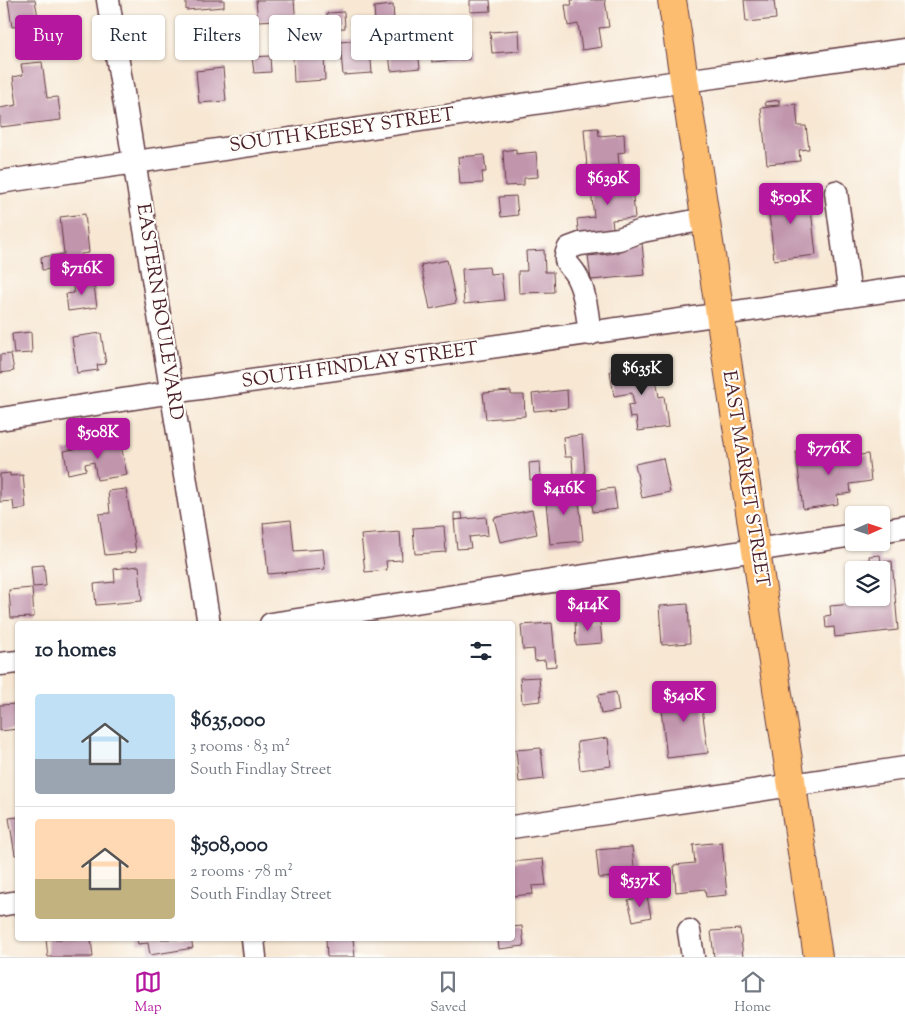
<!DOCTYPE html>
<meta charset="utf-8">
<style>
body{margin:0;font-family:"Sorts Mill Goudy",serif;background:#f6f6f7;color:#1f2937;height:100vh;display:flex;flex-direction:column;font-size:19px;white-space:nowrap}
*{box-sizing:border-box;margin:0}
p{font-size:16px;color:#747a83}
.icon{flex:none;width:28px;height:28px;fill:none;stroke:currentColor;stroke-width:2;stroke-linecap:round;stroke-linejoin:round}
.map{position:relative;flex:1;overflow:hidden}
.panel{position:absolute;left:15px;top:621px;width:500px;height:320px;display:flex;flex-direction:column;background:#fff;border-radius:5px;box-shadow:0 1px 4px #0004}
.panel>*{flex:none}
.top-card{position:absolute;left:15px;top:15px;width:500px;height:45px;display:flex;gap:10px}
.needle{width:32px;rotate:87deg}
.tools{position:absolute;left:845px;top:506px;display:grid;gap:10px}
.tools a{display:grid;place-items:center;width:45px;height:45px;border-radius:5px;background:#fff;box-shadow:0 1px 4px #0004;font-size:25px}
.price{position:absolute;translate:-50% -42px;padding:0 11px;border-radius:5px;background:#b5179e;color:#fff;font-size:16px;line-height:32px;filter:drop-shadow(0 1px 2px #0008)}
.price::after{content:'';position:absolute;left:50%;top:30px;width:15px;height:11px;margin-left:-8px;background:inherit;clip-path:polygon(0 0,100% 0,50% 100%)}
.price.current{background:#222;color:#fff}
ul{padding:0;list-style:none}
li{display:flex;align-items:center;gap:15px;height:125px;padding:0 20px}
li+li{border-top:1px solid #e0e1e3}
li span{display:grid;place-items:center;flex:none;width:140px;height:100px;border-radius:5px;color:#555}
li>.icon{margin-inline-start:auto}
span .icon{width:60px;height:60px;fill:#fffc;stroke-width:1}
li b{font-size:21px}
h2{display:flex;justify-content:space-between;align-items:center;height:60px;padding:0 20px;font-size:21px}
.pill{padding:0 18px;border-radius:5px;background:#fff;box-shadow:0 1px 4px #0004;font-size:18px;line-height:45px}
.pill.current{background:#b5179e;color:#fff}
.tab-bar{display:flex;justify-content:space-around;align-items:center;height:70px;border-top:1px solid #e0e1e3;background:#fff;font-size:14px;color:#747a83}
.tab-bar a{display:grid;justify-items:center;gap:2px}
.tab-bar .current{color:#b5179e}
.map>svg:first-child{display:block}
</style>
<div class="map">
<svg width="905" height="957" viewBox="0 0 905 957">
<rect width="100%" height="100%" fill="#fdfcf7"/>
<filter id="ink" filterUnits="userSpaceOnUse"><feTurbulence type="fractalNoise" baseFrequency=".02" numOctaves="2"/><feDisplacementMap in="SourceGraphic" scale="10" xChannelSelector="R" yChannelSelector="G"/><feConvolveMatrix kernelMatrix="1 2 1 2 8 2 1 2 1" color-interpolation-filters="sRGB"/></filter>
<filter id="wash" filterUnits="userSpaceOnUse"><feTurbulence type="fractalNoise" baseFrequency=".0096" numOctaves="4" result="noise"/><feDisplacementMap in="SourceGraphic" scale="20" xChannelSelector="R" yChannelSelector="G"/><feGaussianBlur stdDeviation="1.12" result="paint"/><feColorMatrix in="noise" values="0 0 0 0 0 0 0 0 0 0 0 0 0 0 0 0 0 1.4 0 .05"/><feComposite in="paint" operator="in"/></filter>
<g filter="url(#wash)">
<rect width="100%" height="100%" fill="#f7e7d3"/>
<g id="blocks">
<path fill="#c196ad" d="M8,0h27l4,23 -27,4z
M186,0h38v7l-38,3z
M256,0h38l3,35 -17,1 -1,-16 -21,1z
M470,0h20l1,11 -21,1z
M571,0h34l4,27 -10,1 3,19 -20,3 -4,-26 -10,2 -3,-21h7z
M744,0h30l2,19 -30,3z
M393,5l1,16 -19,2 -1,-16z
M344,12l1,16 -17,1 -1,-16z
M466,24l3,35 -37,3 -2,-24 21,-2 -1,-11z
M519,30l1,21 -28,2 -2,-21z
M360,40l1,9 9,-1 2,25 -29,2 -3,-33z
M417,42l3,26 -29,3 -3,-26z
M324,54l1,26 -31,2 -1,-26z
M270,56l1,16 -17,1 -2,-16z
M42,62l5,36 11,-1 3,23 -61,7v-19l17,-3 -4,-28 10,-2 -2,-11z
M223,68l3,33 -27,2 -3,-32z
M779,100v5l-13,1 -1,-4z
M796,104l2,22h8l3,23 -10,1 1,11 -33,3 -6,-56z
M598,128l1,8 25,-2 1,18 -7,1 1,12 -32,2 -3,-38z
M516,149v5l20,-2 2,25 -14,1v7l-19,1 -2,-35z
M484,155l2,17h-4l1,11 -23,1 -2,-27z
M631,175l4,43 -23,2 2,15 -35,3 -2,-19 17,-2 -4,-37z
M809,191l7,64 -42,5 -7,-65z
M516,196l2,19 -17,2 -2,-20z
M85,214l4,39 -8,1 2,11 -41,5 -1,-13 23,-3 -4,-37z
M642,243l3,32 -54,5 -3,-24 30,-3 -1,-8z
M544,250l1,22h8l1,20 -35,1 -1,-22h9l-1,-20z
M447,260l9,43 -26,6 -9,-44z
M489,267l1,7 11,-1 3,27 -40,4 -2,-35z
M93,279l4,28 -29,4 -2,-17 8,-1 -2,-11z
M31,332l1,21 -18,1 -2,-20z
M101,333l5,31 -9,1 1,5 -21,3 -5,-36z
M11,354l3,17 -14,2v-18z
M654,365l5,32 5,-1 4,31 -30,4 -2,-14 -6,1 -2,-13 6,-1 -2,-11 -18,3 -4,-25z
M567,390l1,18 -34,3 -2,-17z
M511,391v4h13l1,21 -39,3 -3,-26z
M582,435l3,38 -12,2 -1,-18h-7l-2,-20z
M120,440l7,35 -30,5 -3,-18 -9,2 1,6 -18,4 -4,-23z
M827,448v4l18,-2v7l23,-3 3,27 -21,3 1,9 -14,2 1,9 -35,5 -7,-57z
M663,458l7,34 -28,6 -7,-34z
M540,462l1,17 -11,1 -1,-17z
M10,473v3l13,-1 3,33 -12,2 -1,-9 -13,1v-28z
M614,488l3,21 -24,3 -3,-21z
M126,489l10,63 -31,3 -6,-41 11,-1 -2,-22z
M578,489l5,52 -33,3 -5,-52z
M532,510l5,24 -37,8 -6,-24z
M454,513h8l1,6 -9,1z
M486,517l2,18 -19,2 2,11 -14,1 -3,-29z
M291,520l3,31 29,-2 2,20 -57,5 -5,-51z
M444,526l2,26 -31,2 -2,-26z
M400,532l2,28 -16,1 1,9 -22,2 -4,-37z
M880,555l1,7 11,-1 6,69 -63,7 -1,-10 -8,1 -1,-12 6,-1 -1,-9 34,-3 -1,-5h18v-28h-21v-5l10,-1 -1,-8z
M44,565l2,21 -13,1 -2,-21z
M139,566l3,35 -46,4 -2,-21 21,-2 -1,-13z
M32,588l2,29 -23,1 -2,-28z
M688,604l2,39 -28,2 -3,-39z
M589,618l1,4 10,-1 2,22 -26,2 -1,-26z
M552,623l4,43 -10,1 -1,-7 -10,1 -1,-12 -11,1 -2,-25z
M539,677l2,24 -19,2 -2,-25z
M699,686l9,67 -41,5 -6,-48 4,-1 -2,-19z
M616,692l3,19 -18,3 -3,-19z
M17,704l1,25 -18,2v-26z
M608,738l3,28 -31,4 -3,-28z
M541,748l3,31 -25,3 -3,-32z
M18,817v38h-3l-6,-37z
M722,842l5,53 -21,2 -1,-8 -29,3 -2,-27 21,-2 -2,-18z
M632,847l3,29 -36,2 -3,-28z
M543,859l3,26 -14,1 1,8 -21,2v-34z
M647,896l4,21 -18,4 -5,-21z
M522,926l2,20 -25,3 -1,-10h14v-12z
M740,929l3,28h-29l-3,-26z
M46,939h45l2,18h-45z
M137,939h54l2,9 -43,7 -2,-12 -10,1z
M326,939h27l2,18h-28z"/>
</g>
</g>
<g filter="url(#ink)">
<use href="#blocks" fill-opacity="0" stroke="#643d44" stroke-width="1"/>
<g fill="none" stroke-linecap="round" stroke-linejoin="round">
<g stroke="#643d44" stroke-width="25">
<path id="minor" d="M108,0l101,624
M0,182l685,-101 220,-31
M836,192l14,104
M590,334c-3,-20 -4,-41 -14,-59 -6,-11 -15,-12 -7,-27l11,-4 39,-5 23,-8 63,-12
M0,419l173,-27 732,-104
M881,531l24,-4
M271,624l583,-89
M0,664l18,-2
M512,827l393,-59
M0,905l18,-3
M689,931l4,26
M253,939l2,18"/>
</g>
<g stroke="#643d44" stroke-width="30">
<path id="major" d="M672,0l146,957"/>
</g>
<use href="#minor" stroke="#fff" stroke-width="22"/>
<use href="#major" stroke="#fcbd6f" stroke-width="28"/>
</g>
</g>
<g text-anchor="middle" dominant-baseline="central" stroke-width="4.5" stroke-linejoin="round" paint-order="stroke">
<g font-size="19" fill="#4a1f2b" stroke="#fdfcf7">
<text transform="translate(342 131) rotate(-8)">SOUTH KEESEY STREET</text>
<text transform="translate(159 312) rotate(81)">EASTERN BOULEVARD</text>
<text transform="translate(360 366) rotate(-8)">SOUTH FINDLAY STREET</text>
<text transform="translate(745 479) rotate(81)">EAST MARKET STREET</text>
</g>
</g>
</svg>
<div class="tools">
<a><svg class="needle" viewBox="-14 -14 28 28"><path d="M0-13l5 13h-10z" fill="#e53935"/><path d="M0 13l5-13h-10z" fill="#747a83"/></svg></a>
<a><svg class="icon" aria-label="layers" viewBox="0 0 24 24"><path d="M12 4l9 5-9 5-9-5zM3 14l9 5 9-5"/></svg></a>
</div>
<b class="price" style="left:608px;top:206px">$639K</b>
<b class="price" style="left:791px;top:225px">$509K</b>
<b class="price" style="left:82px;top:296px">$716K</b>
<b class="price current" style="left:642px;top:396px">$635K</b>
<b class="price" style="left:98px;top:460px">$508K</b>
<b class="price" style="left:829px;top:476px">$776K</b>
<b class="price" style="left:564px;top:516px">$416K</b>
<b class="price" style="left:588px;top:632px">$414K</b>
<b class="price" style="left:684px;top:723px">$540K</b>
<b class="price" style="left:640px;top:908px">$537K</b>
<div class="top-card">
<a class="pill current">Buy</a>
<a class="pill">Rent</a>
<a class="pill">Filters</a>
<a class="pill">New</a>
<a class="pill">Apartment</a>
</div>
<section class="panel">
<h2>10 homes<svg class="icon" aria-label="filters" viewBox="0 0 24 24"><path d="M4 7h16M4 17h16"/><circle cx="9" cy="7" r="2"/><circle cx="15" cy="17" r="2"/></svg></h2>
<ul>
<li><span style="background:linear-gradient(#bfe0f5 65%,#9aa5b1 0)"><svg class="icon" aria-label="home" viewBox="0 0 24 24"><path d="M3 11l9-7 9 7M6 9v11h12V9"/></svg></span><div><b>$635,000</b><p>3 rooms · 83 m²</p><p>South Findlay Street</p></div></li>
<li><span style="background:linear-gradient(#ffd9b3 60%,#c2b280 0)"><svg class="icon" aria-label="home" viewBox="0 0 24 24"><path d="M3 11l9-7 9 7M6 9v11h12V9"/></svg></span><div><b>$508,000</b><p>2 rooms · 78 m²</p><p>South Findlay Street</p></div></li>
</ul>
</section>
</div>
<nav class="tab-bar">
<a class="current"><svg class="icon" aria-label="map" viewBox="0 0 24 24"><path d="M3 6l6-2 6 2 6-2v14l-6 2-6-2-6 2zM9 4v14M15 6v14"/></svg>Map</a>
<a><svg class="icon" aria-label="saved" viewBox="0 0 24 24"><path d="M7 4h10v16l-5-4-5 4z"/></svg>Saved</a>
<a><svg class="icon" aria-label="home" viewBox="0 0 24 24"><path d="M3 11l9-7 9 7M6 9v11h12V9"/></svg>Home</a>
</nav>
